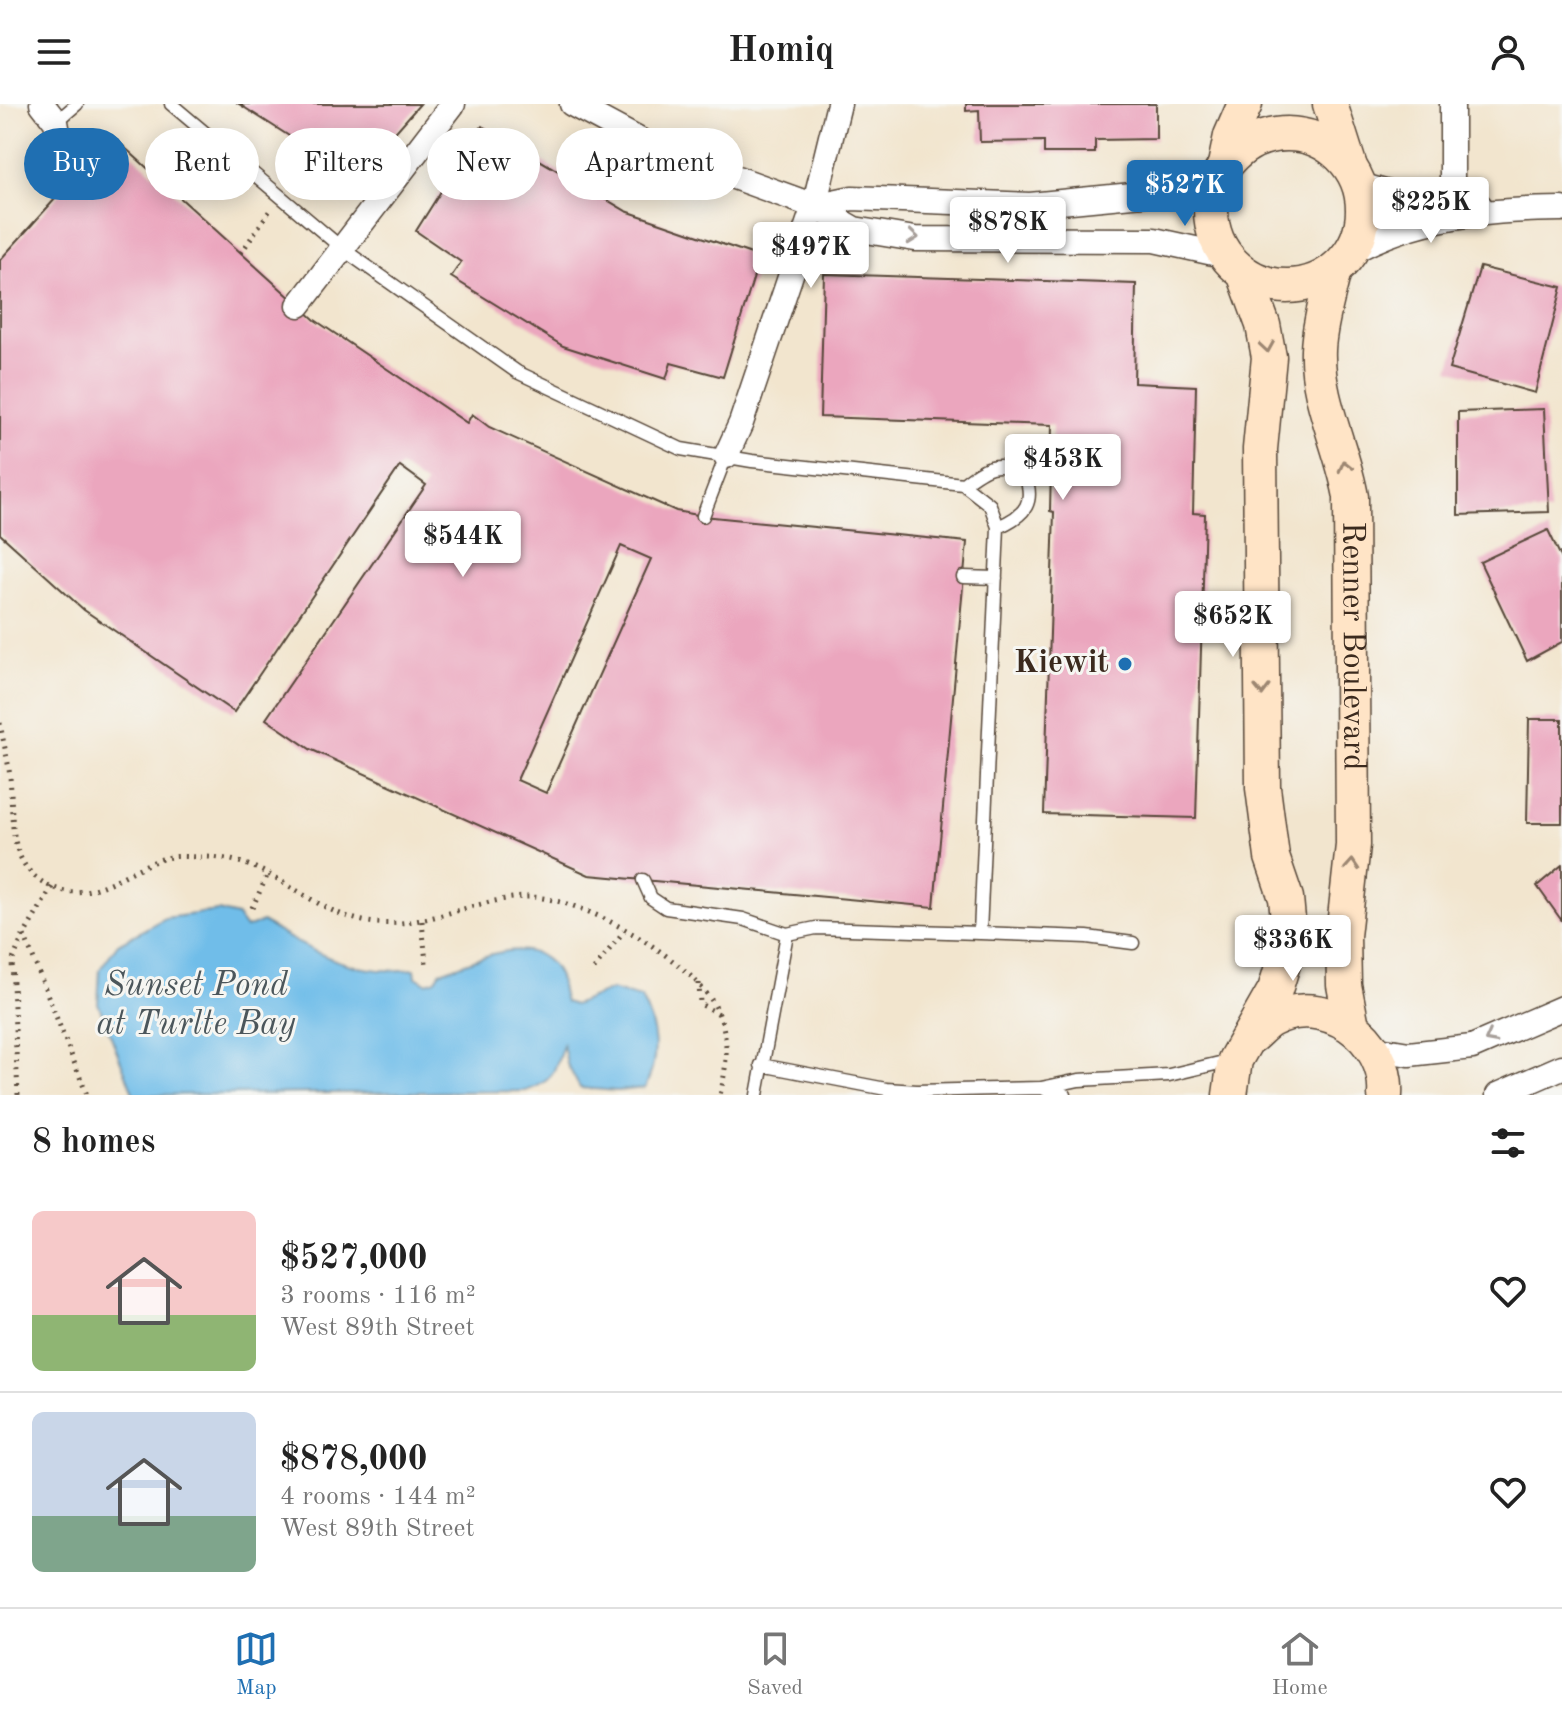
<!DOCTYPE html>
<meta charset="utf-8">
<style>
body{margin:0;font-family:"Old Standard TT",serif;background:#f2f2f2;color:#222;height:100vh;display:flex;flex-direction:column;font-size:30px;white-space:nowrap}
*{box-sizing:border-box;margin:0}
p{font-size:26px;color:#767676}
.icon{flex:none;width:44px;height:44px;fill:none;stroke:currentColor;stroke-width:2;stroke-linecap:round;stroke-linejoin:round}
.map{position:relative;height:991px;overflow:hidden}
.panel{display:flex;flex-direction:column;background:#fff;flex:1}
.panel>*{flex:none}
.banner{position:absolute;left:24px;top:24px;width:800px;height:72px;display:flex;gap:16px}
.price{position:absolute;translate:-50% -68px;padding:0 18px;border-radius:8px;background:#fff;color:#222;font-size:26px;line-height:52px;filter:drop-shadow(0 2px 4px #0008)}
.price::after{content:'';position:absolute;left:50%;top:48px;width:24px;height:18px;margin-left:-12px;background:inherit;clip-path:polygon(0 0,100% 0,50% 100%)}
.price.current{background:#1f6fb2;color:#fff}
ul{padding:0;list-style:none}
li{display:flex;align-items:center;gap:24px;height:200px;padding:0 32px}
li+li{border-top:2px solid #e0e0e0}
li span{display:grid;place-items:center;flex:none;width:224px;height:160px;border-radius:12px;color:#555}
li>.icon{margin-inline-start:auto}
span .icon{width:96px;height:96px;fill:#fffc;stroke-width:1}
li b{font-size:34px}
h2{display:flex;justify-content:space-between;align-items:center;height:96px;padding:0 32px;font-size:34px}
.tag{padding:0 28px;border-radius:36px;background:#fff;box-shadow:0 4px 20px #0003;font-size:28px;line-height:72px}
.tag.current{background:#1f6fb2;color:#fff}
header{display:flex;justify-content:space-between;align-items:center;height:104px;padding:0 32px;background:#fff;font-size:36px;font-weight:700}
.menu{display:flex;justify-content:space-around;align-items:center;height:112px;border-top:2px solid #e0e0e0;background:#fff;font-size:22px;color:#767676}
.menu a{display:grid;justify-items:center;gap:4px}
.menu .current{color:#1f6fb2}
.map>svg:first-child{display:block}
</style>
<header><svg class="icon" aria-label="menu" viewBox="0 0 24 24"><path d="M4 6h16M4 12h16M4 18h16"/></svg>Homiq<svg class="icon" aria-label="person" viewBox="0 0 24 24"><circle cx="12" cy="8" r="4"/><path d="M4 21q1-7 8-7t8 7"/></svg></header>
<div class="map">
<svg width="1562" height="991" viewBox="0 0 1562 991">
<rect width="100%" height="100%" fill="#f6f6f2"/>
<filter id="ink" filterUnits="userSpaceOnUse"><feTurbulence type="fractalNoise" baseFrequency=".0125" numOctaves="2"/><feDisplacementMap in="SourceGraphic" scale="16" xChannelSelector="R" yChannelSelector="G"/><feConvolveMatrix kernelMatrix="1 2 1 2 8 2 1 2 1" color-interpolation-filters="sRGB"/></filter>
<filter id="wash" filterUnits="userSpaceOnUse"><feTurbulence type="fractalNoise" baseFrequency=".006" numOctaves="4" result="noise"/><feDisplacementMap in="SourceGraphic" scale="32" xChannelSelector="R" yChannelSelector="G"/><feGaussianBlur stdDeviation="1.8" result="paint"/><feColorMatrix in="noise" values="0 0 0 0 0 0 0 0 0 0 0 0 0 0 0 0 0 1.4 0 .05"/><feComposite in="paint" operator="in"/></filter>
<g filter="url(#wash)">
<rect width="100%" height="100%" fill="#f2e5ce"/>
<path fill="#6fbde9" stroke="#557484" stroke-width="2" d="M218,807l19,5 9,12 16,-6c51,30 91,55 153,47l1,8 10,6 10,-3 4,-8c35,-11 94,-43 117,1 5,8 4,20 8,29l9,3 37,-15 30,8c16,31 19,57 4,90l-28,3 -37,-3 -13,-24 -4,-19c-9,27 -9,37 -38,46l-391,4 -36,-92 2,-34 18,-25 47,-26z"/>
<g id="blocks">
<path fill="#eba6be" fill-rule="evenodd" d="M239,0h181l-65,74z
M966,0h190v35l-61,1v13h-51v-12l-64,1 -1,-32 -13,1z
M482,22l144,85 134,46 -37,120 -52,-14 -5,16 -103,-33 -112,-69 10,-15 -45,-31z
M112,32l203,184 152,103 5,-9 17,13 187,84 27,5 264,26 -33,365 -345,-32 -279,-126 -44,-30 160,-234 -26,-19 -166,246 -150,-102 -84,-76v-274zM621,442l30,13 -105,234 -29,-13z
M1480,163l82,20 -27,106 -86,-24z
M824,170l312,10 -2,99 62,3 -3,127 12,1 -9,304 -152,-4 10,-302 -4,-1 2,-86 -232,-8z
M1544,305l5,103 -91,3v-103z
M1548,426l14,29v83l-35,19 -47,-99z
M1529,615h33v104h-35z
M1562,761v56l-25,-35z"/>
</g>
</g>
<g filter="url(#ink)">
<use href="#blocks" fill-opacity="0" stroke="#564638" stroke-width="2"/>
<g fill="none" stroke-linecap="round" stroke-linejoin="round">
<g stroke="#564638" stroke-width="15">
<path id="service" d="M171,0l173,146 173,122 164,77 71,12 211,23 27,21 8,22 -18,406 -164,-5 -29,6 -30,161
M56,18l21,-18
M963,380c22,-17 34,-25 61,-11 12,29 2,42 -26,54
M703,412l23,-60
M963,473l33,1
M643,776l8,18 15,10 77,11 44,15
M980,829l107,4 46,6
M761,961l125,24 31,2 124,-3 38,-8 90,-5 63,-15
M1044,985l21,6"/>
</g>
<g stroke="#564638" stroke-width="27">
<path id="minor" d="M42,0l14,18 4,21 23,25
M572,0l82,44 160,58 40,23 61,10 239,1 73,16
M1360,81l32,9 88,12
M1452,97v-97
M814,102l38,-8 178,7 184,-18
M1350,149c67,-38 136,-43 212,-44
M299,201l154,-201
M726,352l15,-33 73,-217 25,-102
M1373,944l36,6 63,-7 90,-39
M1498,991l64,-28"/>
</g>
<g stroke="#564638" stroke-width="37">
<g id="secondary">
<path d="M1330,0l19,60"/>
<circle cx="1287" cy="106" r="76"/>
<path d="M1225,61l6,-29 14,-32"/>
<path id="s1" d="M1334,166c-6,26 -15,54 -16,80 -2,49 25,99 33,147l2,348 -10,91 1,49 8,41"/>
<path d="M1252,932c6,-5 12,-12 19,-16 53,-29 118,18 114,75"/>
<path d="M1230,991l5,-35 40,-70 15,-49 -4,-43 -14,-41 -9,-69 -3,-339 9,-92 -6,-32 -19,-52"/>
</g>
</g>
<path stroke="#564638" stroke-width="5" stroke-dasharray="2 6" stroke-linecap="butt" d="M290,78l22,-32
M241,149l29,-43
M0,619c3,18 8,36 10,54 4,40 -5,90 42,110 42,18 76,-20 114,-29 11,-3 25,-1 36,-1 68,-1 101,51 161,64 58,12 108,-23 165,-24 54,-1 169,65 190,115 12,28 9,54 2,83
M52,783l-28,48 63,160
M252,804l17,-36
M422,817l4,42
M594,865l30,-38
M699,879l1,21 19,10
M18,991l-6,-133 11,-26"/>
<use href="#service" stroke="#fff" stroke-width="12"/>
<use href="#minor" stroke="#fff" stroke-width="24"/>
<use href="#secondary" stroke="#ffe4c6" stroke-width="34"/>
</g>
<defs><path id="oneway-chevron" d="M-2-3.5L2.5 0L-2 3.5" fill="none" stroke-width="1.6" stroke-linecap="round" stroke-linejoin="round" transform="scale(2)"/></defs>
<g stroke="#a79f9a">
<use href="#oneway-chevron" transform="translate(913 133) rotate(6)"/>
<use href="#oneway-chevron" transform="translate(1490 934) rotate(152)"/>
</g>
<g stroke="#9d8772">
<use href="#oneway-chevron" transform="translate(1267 243) rotate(81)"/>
<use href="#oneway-chevron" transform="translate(1345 362) rotate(-103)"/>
<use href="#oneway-chevron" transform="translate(1262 586) rotate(89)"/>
<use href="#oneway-chevron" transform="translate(1352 761) rotate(-86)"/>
</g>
</g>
<circle fill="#1f6fb2" stroke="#f6f6f2" stroke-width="3" cx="1125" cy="560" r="8"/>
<g text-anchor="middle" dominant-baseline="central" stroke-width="6" stroke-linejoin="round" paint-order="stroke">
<g font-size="32" fill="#3b2a1e" stroke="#f6f6f2">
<text stroke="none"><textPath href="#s1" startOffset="382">Renner Boulevard</textPath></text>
</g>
<g font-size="32" font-weight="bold" fill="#3b2a1e" stroke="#f6f6f2" text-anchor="end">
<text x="1109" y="560">Kiewit</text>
</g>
<g font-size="34" font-style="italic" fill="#4b565b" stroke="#f6f6f2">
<text x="196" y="882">Sunset Pond<tspan x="196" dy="39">at Turlte Bay</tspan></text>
</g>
</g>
</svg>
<b class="price current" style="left:1185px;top:124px">$527K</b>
<b class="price" style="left:1431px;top:141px">$225K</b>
<b class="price" style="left:1008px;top:161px">$878K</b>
<b class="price" style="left:811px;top:186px">$497K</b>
<b class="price" style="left:1063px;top:398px">$453K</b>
<b class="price" style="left:463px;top:475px">$544K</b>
<b class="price" style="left:1233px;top:555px">$652K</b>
<b class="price" style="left:1293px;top:879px">$336K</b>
<div class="banner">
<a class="tag current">Buy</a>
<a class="tag">Rent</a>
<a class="tag">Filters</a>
<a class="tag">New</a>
<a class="tag">Apartment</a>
</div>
</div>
<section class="panel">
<h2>8 homes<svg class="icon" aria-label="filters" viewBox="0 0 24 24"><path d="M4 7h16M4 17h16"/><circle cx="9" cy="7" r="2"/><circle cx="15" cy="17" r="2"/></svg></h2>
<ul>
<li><span style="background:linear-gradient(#f6c9c9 65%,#8fb573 0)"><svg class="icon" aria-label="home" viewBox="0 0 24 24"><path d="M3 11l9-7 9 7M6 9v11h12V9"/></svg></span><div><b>$527,000</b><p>3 rooms · 116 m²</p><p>West 89th Street</p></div><svg class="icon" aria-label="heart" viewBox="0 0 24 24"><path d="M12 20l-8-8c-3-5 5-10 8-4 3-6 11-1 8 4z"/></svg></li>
<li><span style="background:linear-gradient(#c9d6e8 65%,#7fa58c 0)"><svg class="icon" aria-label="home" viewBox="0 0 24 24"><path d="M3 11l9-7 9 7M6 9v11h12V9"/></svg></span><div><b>$878,000</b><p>4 rooms · 144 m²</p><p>West 89th Street</p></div><svg class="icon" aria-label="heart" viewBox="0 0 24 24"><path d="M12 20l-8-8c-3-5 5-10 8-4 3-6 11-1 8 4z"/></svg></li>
</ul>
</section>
<nav class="menu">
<a class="current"><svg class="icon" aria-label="map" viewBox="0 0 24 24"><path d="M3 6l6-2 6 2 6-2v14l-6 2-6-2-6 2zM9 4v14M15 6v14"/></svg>Map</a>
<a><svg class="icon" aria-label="saved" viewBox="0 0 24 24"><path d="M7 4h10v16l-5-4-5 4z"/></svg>Saved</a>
<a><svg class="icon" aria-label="home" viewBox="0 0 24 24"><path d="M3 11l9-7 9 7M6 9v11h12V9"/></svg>Home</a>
</nav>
